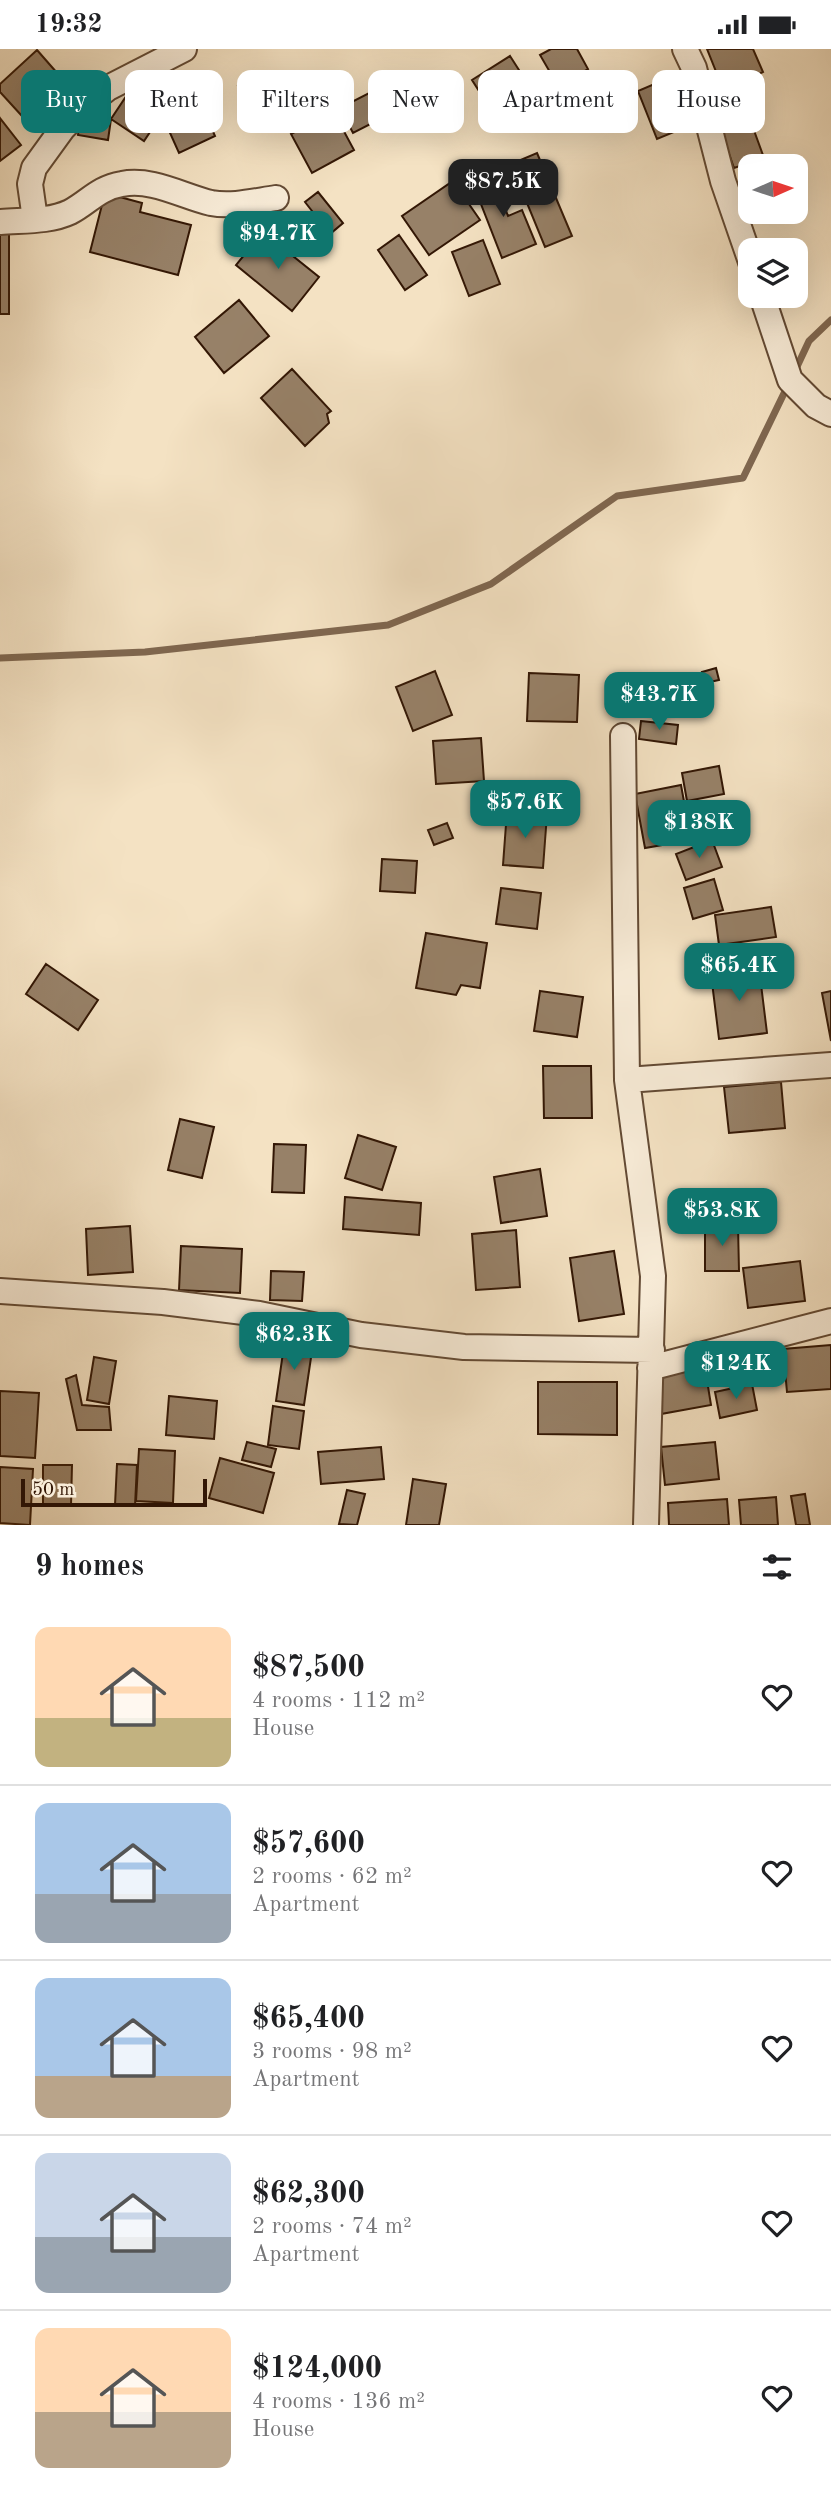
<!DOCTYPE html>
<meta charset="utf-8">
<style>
body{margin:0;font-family:"Old Standard TT",serif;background:#f2f2f2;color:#202124;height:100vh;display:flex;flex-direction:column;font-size:26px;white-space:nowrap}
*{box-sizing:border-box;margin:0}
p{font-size:23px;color:#757577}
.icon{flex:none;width:38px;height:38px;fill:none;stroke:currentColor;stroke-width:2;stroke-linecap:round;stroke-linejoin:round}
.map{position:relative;height:1476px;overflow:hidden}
.sheet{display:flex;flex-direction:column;background:#fff;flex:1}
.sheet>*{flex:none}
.banner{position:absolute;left:21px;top:21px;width:789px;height:63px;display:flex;gap:14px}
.needle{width:46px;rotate:87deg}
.tools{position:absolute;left:738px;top:105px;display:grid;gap:14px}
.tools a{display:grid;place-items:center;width:70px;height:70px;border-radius:14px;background:#fff;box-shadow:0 7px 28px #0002;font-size:35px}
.scale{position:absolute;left:21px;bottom:18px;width:186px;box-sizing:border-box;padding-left:7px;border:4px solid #331705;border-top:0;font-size:19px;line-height:24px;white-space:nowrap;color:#331705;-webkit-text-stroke:5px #f8ecd8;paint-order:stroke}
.price{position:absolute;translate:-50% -60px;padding:0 16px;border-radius:14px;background:#0f766e;color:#fff;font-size:23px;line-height:46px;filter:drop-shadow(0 2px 4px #0008)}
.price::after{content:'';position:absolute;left:50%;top:42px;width:21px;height:16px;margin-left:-10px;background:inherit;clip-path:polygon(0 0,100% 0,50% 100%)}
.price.active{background:#222;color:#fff}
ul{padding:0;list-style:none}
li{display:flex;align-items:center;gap:21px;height:175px;padding:0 35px}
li+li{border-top:2px solid #e0e0e0}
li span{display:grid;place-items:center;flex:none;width:196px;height:140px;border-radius:14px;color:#555}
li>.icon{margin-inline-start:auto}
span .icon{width:84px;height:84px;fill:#fffc;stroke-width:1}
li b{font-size:30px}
h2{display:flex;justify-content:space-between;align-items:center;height:84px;padding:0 35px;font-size:30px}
.chip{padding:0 24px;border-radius:14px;background:#fff;box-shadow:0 7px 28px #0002;font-size:24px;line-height:63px}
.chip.active{background:#0f766e;color:#fff}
.status{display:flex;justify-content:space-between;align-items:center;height:49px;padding:0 35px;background:#fff;direction:ltr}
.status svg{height:19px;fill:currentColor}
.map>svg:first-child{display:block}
</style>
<div class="status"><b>19:32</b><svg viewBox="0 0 49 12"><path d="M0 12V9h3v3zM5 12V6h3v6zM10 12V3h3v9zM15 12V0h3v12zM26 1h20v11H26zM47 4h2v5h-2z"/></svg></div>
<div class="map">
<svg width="831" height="1476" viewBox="0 0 831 1476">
<rect width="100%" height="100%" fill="#f4e2c3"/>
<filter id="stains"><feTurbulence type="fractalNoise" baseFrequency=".00286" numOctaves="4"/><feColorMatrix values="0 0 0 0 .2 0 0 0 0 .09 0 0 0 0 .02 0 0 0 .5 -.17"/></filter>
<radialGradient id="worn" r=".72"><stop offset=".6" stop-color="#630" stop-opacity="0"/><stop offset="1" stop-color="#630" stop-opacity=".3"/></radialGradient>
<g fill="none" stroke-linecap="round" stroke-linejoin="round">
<path stroke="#7f6750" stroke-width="7" d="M794,324l15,-32 22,-21
M0,609l145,-6 243,-27 103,-41 126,-88 126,-18 46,-95"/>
</g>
<path fill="#978168" stroke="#331705" stroke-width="2" d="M551,0h26l11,20 -30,17 -18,-31z
M707,0h46l10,23 -40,17z
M37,1l35,40 -40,37 -32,-35v-8z
M510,7l16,25 -38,24 -16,-25z
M256,28l20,41 -19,8 -19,-40z
M666,30l20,48 -29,12 -19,-48z
M375,41l13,25 -35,18 -13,-25z
M127,46l33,22 -16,24 -33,-22z
M202,58l13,29 -36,17 -13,-29z
M333,62l21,39 -42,23 -21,-39z
M81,65l30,5 -3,21 -30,-5z
M748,65l16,44 -30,10 -15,-43z
M0,69l21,27 -21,16z
M537,104l35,83 -27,11 -34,-83z
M492,124l16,43 14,-6 14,34 -34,14 -30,-77z
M453,132l27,39 -51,35 -27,-39z
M318,143l25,31 -13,11 -25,-32z
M105,144l37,10 -2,9 51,13 -13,50 -88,-23z
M263,183l56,45 -27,34 -56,-46z
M0,184h9v81h-9z
M399,186l28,40 -22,15 -27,-40z
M483,191l17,44 -31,12 -17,-44z
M239,251l30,36 -45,37 -29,-36z
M292,320l39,42 -4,3 2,9 -24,23 -44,-48z
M716,619l3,12 -14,3 -3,-11z
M435,622l17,44 -39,16 -17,-44z
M529,624l50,2 -2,47 -50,-1z
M641,672l37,4 -2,19 -37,-5z
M481,689l3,43 -48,3 -3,-43z
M719,717l5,28 -37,7 -5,-28z
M681,736l10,55 -46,8 -10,-54z
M727,757l6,30 -39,8 -5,-31z
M507,762l40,3 -4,54 -40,-3z
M447,774l6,15 -19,7 -6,-15z
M712,791l10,27 -36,13 -10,-26z
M382,810l35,2 -2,32 -35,-2z
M714,830l9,31 -30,9 -9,-31z
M501,839l40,5 -4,36 -41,-5z
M771,858l5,30 -57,8 -4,-30z
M426,884l61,10 -7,45 -19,-3 -5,10 -40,-7z
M46,915l52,36 -20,30 -52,-36z
M759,919l8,65 -48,6 -8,-65z
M540,942l43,6 -6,40 -43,-6z
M831,942v50l-9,-48z
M543,1017h48l1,52h-48z
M781,1033l4,46 -56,5 -5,-46z
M180,1070l34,8 -12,51 -34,-8z
M358,1086l38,12 -14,43 -37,-12z
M274,1095l32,1 -2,48 -32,-1z
M540,1120l7,47 -46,7 -7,-46z
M345,1148l76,6 -2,32 -76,-6z
M738,1176l1,46h-34v-45z
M130,1177l3,46 -45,3 -2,-46z
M516,1181l4,57 -44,3 -4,-56z
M181,1197l61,3 -2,44 -61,-3z
M614,1202l10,63 -45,7 -9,-63z
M800,1212l5,40 -57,7 -5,-40z
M271,1222l33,1 -2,29 -32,-1z
M285,1290l28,5 -9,61 -28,-4z
M831,1296v44l-44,3 -4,-43z
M94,1308l22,4 -7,43 -22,-4z
M705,1319l6,37 -50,9 -6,-38z
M76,1326l6,30 27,2 2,23h-34l-11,-51z
M538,1333h79v53l-79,-1z
M752,1335l5,26 -37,8 -5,-26z
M0,1342l39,2 -4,65 -35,-2z
M169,1347l48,5 -3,38 -48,-4z
M273,1357l31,5 -5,38 -31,-4z
M247,1393l29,7 -5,18 -29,-7z
M715,1393l4,37 -54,6 -4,-38z
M381,1398l3,32 -63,5 -3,-32z
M139,1400l36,2 -2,52 -37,-2z
M220,1409l54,15 -11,40 -54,-15z
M117,1415l20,1 -2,41 -20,-1z
M43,1416h29l-1,41 -28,-1z
M0,1418l33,2 -3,56 -30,-2z
M413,1430l33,5 -7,41h-33z
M347,1441l18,4 -8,31 -18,-1z
M805,1445l5,31h-14l-5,-29z
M776,1448l2,28h-37l-2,-25z
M727,1450l2,26h-60l-1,-22z"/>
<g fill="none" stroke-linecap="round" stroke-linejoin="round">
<g stroke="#634a34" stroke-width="28">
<path id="street" d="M685,0l9,19 29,113 28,81
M35,170l-5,-35 4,-16 29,-40 22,-22 23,-18 76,-39
M0,173c22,-2 49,0 70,-10 19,-10 28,-24 52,-28 30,-6 60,12 89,19 21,4 44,-2 65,-5
M762,247l28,84 26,26 15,8
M623,687l4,344 26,196 -7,249
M627,1031l204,-15
M0,1242l163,11 96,12 102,21 103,12 188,3
M650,1319l181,-47"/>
</g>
<use href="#street" stroke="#f8ecd8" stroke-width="24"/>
</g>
<rect width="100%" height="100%" filter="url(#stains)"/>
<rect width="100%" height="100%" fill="url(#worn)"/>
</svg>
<div class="tools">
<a><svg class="needle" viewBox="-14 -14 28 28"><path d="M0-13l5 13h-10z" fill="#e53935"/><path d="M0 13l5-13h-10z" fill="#757577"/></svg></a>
<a><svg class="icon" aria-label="layers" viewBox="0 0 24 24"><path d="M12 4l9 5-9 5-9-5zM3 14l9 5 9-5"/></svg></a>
</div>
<div class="scale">50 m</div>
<b class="price active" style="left:503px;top:170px">$87.5K</b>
<b class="price" style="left:278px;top:222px">$94.7K</b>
<b class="price" style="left:659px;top:683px">$43.7K</b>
<b class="price" style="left:525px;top:791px">$57.6K</b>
<b class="price" style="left:699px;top:811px">$138K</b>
<b class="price" style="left:739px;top:954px">$65.4K</b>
<b class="price" style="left:722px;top:1199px">$53.8K</b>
<b class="price" style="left:294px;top:1323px">$62.3K</b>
<b class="price" style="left:736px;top:1352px">$124K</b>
<div class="banner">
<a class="chip active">Buy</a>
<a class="chip">Rent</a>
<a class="chip">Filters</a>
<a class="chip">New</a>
<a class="chip">Apartment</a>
<a class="chip">House</a>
</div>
</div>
<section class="sheet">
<h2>9 homes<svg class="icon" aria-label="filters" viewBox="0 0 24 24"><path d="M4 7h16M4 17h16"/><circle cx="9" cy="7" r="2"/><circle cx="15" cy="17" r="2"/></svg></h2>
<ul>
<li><span style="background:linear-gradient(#ffd9b3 65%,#c2b280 0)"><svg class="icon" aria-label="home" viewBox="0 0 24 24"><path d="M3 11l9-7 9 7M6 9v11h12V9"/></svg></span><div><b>$87,500</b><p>4 rooms · 112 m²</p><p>House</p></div><svg class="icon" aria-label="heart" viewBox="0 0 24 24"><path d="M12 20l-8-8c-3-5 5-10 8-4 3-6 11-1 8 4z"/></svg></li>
<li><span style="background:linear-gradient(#a9c7e8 65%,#9aa5b1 0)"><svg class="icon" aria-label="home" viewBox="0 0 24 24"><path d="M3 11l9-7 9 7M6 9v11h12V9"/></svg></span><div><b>$57,600</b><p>2 rooms · 62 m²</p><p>Apartment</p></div><svg class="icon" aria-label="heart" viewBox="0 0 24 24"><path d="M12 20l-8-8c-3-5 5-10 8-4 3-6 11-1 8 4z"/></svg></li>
<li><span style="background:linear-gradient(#a9c7e8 70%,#b9a48a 0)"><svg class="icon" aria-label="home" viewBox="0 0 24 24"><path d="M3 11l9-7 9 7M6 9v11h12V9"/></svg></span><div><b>$65,400</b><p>3 rooms · 98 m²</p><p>Apartment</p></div><svg class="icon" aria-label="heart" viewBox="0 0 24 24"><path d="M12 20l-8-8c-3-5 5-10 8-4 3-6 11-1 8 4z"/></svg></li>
<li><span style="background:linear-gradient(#c9d6e8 60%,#9aa5b1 0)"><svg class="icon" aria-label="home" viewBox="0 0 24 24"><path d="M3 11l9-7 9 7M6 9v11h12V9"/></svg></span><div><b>$62,300</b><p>2 rooms · 74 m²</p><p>Apartment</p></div><svg class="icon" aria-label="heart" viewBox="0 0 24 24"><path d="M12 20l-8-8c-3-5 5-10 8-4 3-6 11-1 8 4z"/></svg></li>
<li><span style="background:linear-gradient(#ffd9b3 60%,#b9a48a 0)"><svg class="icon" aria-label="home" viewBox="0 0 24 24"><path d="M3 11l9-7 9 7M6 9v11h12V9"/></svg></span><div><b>$124,000</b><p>4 rooms · 136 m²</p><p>House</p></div><svg class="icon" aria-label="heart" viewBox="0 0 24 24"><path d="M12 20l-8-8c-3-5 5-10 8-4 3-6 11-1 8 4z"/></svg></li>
</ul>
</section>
